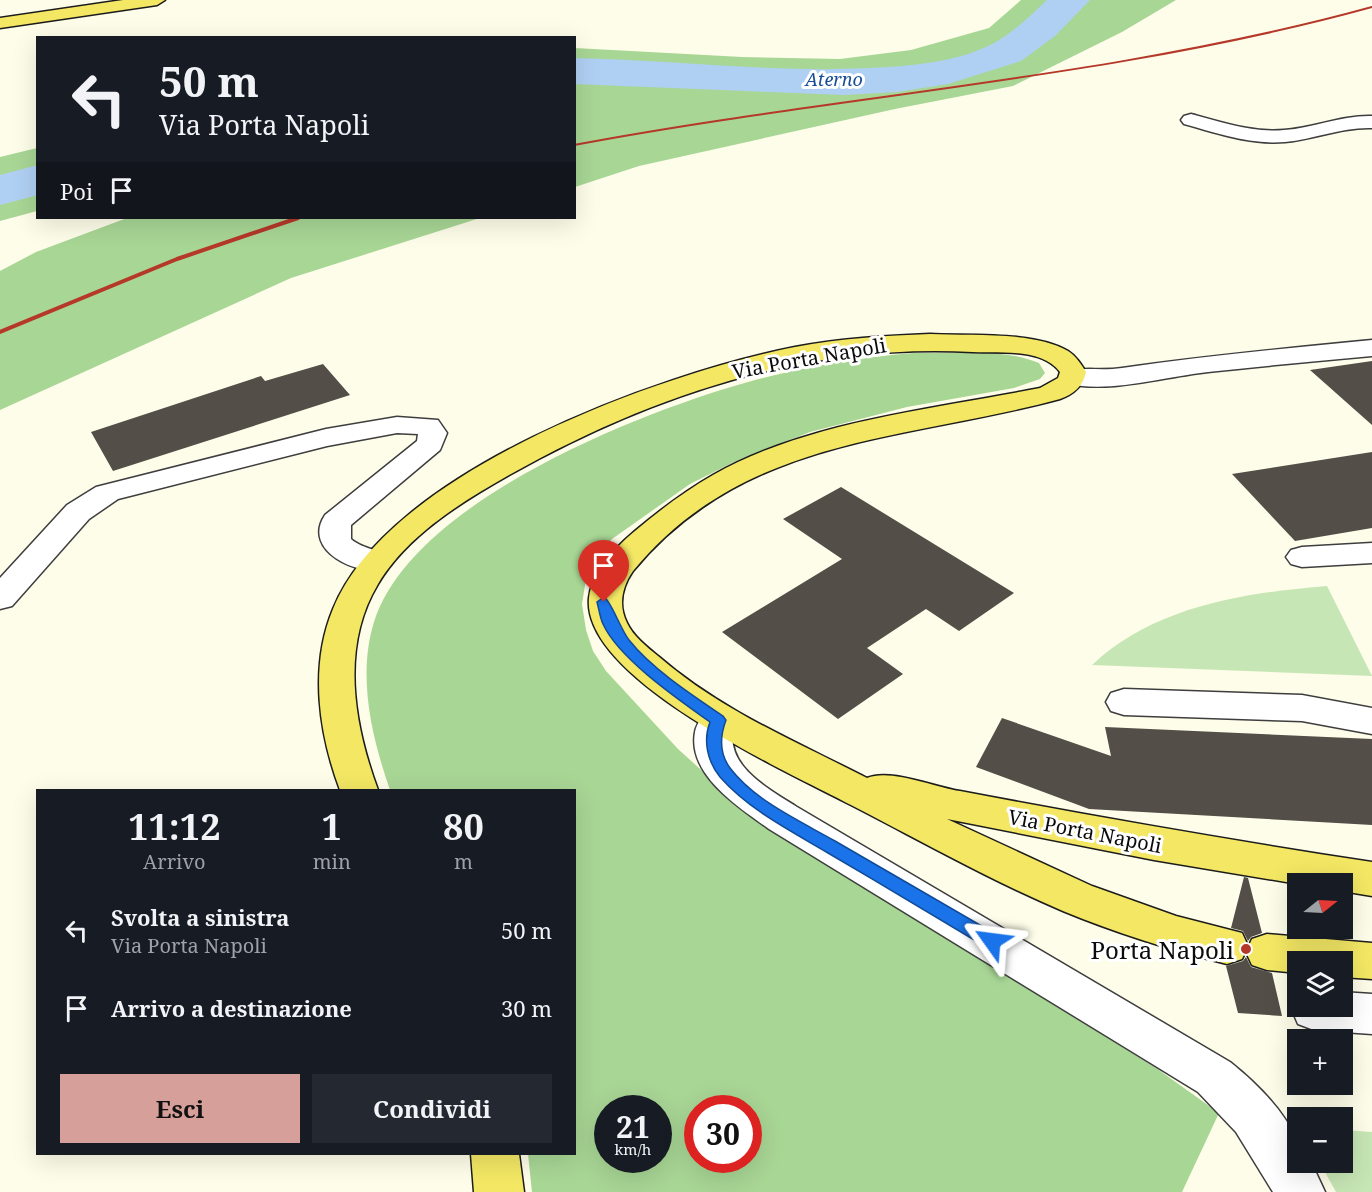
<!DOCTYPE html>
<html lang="it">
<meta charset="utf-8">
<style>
:root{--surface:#171b24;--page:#242831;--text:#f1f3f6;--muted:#9ea1a6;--accent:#d69f9a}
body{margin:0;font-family:"Noto Serif",serif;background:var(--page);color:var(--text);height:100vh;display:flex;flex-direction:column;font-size:22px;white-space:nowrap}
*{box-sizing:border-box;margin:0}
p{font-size:20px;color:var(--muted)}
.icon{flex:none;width:33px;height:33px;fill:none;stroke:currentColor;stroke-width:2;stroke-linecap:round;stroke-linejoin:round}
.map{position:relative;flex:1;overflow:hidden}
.side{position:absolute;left:36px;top:789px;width:540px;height:366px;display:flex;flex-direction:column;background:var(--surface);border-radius:0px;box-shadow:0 6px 24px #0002}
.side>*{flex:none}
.hud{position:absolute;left:36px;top:36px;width:540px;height:183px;border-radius:0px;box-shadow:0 6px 24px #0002;background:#171b24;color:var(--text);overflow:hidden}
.needle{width:39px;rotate:72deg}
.controls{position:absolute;left:1287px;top:873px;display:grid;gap:12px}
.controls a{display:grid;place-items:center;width:66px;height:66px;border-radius:0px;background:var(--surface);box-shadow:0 6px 24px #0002;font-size:30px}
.speed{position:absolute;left:594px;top:1095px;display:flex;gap:12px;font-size:30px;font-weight:700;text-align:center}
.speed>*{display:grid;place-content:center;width:78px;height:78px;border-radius:50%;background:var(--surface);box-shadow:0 6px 24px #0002;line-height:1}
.speed small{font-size:15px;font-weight:400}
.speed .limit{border:9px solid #d22;background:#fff;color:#111}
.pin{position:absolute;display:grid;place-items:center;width:51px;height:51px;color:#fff;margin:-62px -26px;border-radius:50% 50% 50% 0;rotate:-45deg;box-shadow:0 0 6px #0007}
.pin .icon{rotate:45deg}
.me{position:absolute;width:66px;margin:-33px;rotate:301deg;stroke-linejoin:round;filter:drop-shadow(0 0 4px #0008)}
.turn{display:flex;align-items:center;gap:21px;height:126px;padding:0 24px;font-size:27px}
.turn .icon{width:78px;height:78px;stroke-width:2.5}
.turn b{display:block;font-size:42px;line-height:51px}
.then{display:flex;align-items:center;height:57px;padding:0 24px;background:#0003;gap:12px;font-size:22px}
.eta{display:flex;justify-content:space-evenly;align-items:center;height:102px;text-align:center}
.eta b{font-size:36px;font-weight:700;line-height:42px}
.cta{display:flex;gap:12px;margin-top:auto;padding:12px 24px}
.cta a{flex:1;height:69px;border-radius:0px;background:var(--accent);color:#111;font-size:24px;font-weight:700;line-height:69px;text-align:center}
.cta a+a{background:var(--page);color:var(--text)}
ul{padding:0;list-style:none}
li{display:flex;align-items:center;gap:18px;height:78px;padding:0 24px}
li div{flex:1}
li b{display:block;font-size:22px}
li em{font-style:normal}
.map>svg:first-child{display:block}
.green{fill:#c7e6b5}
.forest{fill:#a8d695;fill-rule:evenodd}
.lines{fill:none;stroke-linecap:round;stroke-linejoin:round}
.river{fill:#b0d0f3;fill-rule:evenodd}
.building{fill:#534e48}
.minor-casing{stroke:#3e3e3e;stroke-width:3}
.major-casing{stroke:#1c1c1c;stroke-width:3}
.minor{fill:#fff;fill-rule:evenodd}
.major{fill:#f3e764;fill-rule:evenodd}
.rail-far1{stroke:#b53829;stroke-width:2}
.rail{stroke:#b53829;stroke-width:4}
.route{fill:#1a73e8;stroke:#114b97;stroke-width:1.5}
.poi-dot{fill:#b53829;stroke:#fff;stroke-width:2}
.labels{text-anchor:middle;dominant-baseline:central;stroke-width:6;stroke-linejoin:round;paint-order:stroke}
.far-water-label{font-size:18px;font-style:italic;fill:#1a4d97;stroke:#fff}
.street-label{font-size:20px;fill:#0b0b0b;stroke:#fff}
.near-poi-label{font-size:24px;fill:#0b0b0b;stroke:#fff;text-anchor:end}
</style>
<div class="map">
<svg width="1372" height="1192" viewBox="0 0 1372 1192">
<rect width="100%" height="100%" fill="#fefde9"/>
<g class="green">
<path d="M1327 586 1372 676 1092 665C1155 606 1244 593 1327 586Z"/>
<path d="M1343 1130 1372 1132V1192H1336L1320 1163 1342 1162Z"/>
</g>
<g class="forest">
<path d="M1021 0H1176L1122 32 1013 86 895 109 639 166 575 187V48L742 57 840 59 911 50 989 28Z"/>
<path d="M37 148V211L0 221V157Z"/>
<path d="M127 218H480L291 278 0 410V271L36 252Z"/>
<path d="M913 353C950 353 1004 348 1039 363L1045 373 1040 379 1014 388 907 407 810 432 732 463 690 484 612 539 597 558 586 579 582 604 586 630 593 651 606 671 678 749 762 825 1156 1068 1219 1113 1182 1192H532L528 1154H574V790H390C372 738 357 677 374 622 411 503 637 413 748 382 802 367 857 358 913 353ZM608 1108H658V1160H608ZM698 1108H748V1160H698Z"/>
</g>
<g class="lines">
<g class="river">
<path d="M1047 0H1090L1055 36 1021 61 948 84 897 92 844 95 574 84V58C673 60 772 73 870 68 908 66 951 63 986 47 1010 36 1028 18 1047 0Z"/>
<path d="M38 165V195L0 205V175Z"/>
</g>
</g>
<g class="building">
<path d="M1372 361V425L1310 370Z"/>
<path d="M323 364 350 395 113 471 91 432 261 376 265 381Z"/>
<path d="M1372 452V528L1295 541 1232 474Z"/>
<path d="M841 487 1014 593 959 631 926 609 867 648 903 674 838 719 722 632 842 559 783 519Z"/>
<path d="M1002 718 1111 756 1105 727 1372 739V825L1089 809 976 767Z"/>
<path d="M1244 877 1248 878 1262 933 1251 937 1248 941 1243 931 1231 928Z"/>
<path d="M1246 957 1251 967 1272 973 1282 1016 1238 1013 1226 966 1243 961Z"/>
</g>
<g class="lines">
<g class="minor-casing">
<g id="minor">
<path d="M1191 114C1222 122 1252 133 1284 130 1314 128 1341 115 1372 116V128C1342 127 1315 139 1285 142 1250 145 1217 133 1184 124L1181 120 1184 116Z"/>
<path d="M1372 340V356C1317 361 1263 366 1208 372 1162 377 1110 394 1063 383L1060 377 1063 371C1083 367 1103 371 1122 368 1205 356 1289 348 1372 340Z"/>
<path d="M397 417 438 420 447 433 440 450 351 525V539C363 550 384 549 392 562L387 569C359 577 301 551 325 515L417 441 418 434 397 433 327 446 118 499 89 519 12 606 0 609V578L67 505 96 487 326 429Z"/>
<path d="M1372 543V563L1302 567 1291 564 1286 557 1291 550 1302 547Z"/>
<path d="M1124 689 1302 695 1372 708V734L1302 721 1124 715 1111 711 1106 702 1111 693Z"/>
<path d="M718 707 731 711 736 720C719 763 766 787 797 807L1230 1062C1255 1082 1283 1109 1296 1139 1299 1145 1298 1155 1298 1162H1311L1325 1192H1273L1236 1132 1198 1092 769 829C740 808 687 775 695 732 696 725 702 717 705 711Z"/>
<path d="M1342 992 1372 994V1034L1314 1030 1298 1024 1292 1010 1298 998V1006H1342Z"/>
</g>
</g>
<g class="major-casing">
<g id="major">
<path d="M123 0H165L157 5 0 28V18Z"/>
<path d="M930 334C969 336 1035 331 1068 351 1076 356 1081 364 1086 372 1083 386 1074 394 1060 399 906 441 745 435 633 571 622 587 618 605 627 623 633 636 647 647 658 656 720 710 795 741 867 778 890 768 934 787 960 791 1097 817 1234 841 1372 862V896L1342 891V884H1298L1154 860 947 819 1092 886 1176 916 1242 933 1248 946 1242 959 1227 964C1171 950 1116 933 1063 911 990 880 921 841 851 805 790 773 581 679 589 598 592 571 616 547 635 531 660 510 685 491 713 475 808 421 934 409 1040 388L1058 378 1060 372C1042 348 1000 353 973 352 808 343 654 394 511 474 463 501 407 535 378 584 340 647 354 725 378 790H340C319 734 309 667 333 609 388 472 659 374 795 347 840 338 885 336 930 334Z"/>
<path d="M1267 934 1372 943V979L1342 977V962H1298V973L1267 970 1252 965 1246 952 1252 939Z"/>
<path d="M471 1154H519L524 1192H474Z"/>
</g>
</g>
<use href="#minor" class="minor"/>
<use href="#major" class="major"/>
<path class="rail-far1" d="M574 145C839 95 1111 79 1372 7"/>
<path class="rail" d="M0 332 177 259 298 218"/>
</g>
<path class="route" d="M604 597C610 599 621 630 629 640 652 669 692 695 723 716L726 720C720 736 719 753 730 768 755 801 800 821 835 841 890 873 944 904 999 936L1001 941 999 947 992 949 986 947C934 916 881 884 828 853 791 831 749 810 720 777 707 761 703 740 710 722 679 700 619 659 603 624 600 618 599 609 597 602Z"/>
<circle class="poi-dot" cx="1246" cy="949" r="6"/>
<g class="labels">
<g class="far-water-label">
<text x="834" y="79">Aterno</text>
</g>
<g class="street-label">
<text transform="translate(809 358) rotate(-10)">Via Porta Napoli</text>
<text transform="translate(1085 831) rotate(11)">Via Porta Napoli</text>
</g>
<g class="near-poi-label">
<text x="1234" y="949">Porta Napoli</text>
</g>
</g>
</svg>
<div class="controls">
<a><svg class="needle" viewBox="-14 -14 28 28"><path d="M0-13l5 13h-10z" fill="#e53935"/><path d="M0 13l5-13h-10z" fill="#9ea1a6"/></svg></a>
<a><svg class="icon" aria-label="layers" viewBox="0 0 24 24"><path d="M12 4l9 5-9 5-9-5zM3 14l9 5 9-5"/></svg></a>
<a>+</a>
<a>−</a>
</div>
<div class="speed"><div>21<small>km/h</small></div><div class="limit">30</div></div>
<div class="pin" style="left:604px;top:602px;background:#d93025"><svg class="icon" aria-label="arrive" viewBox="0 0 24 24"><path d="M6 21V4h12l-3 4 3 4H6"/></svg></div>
<svg class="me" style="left:992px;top:941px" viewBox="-20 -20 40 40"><path d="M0-17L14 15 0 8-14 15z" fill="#1a73e8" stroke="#fff" stroke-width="4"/></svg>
<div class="hud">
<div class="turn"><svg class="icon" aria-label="left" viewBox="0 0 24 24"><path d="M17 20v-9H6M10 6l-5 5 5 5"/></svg><div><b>50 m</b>Via Porta Napoli</div></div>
<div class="then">Poi<svg class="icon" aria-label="arrive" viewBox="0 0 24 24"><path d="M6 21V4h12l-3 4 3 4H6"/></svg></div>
</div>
<section class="side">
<div class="eta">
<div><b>11:12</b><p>Arrivo</p></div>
<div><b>1</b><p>min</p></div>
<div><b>80</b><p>m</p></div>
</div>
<ul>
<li><svg class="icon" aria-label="left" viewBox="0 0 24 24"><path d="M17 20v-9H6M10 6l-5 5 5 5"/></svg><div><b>Svolta a sinistra</b><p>Via Porta Napoli</p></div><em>50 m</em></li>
<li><svg class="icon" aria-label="arrive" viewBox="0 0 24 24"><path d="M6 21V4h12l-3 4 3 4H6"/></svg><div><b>Arrivo a destinazione</b></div><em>30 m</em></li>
</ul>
<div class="cta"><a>Esci</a><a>Condividi</a></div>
</section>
</div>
